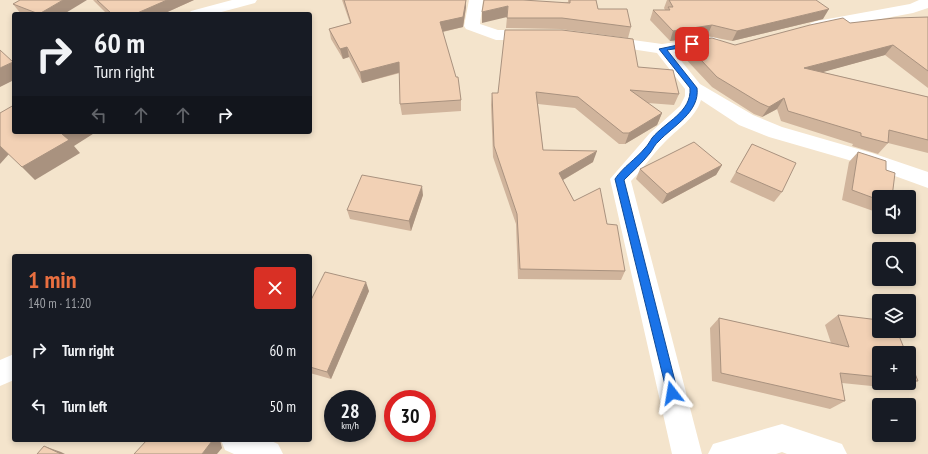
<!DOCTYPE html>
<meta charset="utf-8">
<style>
:root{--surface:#171b24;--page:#242831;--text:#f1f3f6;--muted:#9ea1a6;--accent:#e96f40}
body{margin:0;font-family:"PT Sans Narrow",sans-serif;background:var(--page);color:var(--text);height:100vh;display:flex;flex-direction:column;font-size:15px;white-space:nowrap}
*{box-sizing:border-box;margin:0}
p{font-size:13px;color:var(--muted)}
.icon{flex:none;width:22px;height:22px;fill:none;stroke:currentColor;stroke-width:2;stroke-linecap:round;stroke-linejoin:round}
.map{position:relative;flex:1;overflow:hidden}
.drawer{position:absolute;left:12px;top:254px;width:300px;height:188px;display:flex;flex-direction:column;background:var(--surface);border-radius:4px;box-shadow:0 2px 6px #0003}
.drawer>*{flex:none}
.banner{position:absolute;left:12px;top:12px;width:300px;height:122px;border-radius:4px;box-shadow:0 2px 6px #0003;background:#171b24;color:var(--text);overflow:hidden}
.controls{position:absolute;left:872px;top:190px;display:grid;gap:8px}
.controls a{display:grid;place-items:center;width:44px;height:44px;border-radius:4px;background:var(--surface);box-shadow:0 2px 6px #0003;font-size:20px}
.speed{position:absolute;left:324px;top:390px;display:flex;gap:8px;font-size:20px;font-weight:700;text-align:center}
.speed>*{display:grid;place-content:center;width:52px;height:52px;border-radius:50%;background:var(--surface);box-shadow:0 2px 6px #0003;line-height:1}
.speed small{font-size:10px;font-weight:400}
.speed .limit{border:6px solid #d22;background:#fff;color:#111}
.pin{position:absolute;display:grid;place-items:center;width:34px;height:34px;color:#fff;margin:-17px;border-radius:8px;box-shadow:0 2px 6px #0006}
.me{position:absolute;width:44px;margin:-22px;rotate:346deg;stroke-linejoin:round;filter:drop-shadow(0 0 3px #0008)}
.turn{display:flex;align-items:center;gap:14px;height:84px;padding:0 16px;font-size:18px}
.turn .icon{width:52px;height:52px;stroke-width:2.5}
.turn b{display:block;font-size:28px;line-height:34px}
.lanes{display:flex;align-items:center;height:38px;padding:0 16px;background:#0003;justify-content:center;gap:20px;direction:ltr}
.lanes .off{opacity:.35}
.round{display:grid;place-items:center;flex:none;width:42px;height:42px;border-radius:4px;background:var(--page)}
.summary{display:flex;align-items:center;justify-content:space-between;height:68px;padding:0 16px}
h1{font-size:24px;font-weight:600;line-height:30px;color:var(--accent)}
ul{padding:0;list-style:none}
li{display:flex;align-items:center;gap:12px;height:56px;padding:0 16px}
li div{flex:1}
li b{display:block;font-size:15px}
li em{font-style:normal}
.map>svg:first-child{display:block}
.residential{fill:#f4e4cc;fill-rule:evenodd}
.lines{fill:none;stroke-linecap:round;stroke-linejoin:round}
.street{fill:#fff;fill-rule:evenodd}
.wall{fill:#d0b49c}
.shaded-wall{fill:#a9927f}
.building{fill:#f2d1b5;stroke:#a9927f}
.route{fill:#1a73e8;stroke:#114b97}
</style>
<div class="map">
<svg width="928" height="454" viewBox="0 0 928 454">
<rect width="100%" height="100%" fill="#fcf2de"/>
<path class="residential" d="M0 0H928V454H0ZM14 14H310V132H14ZM879 197H909V227H879ZM879 249H909V279H879ZM14 256H310V440H14ZM879 301H909V331H879ZM879 353H909V383H879ZM333 399H367V433H333ZM393 399H427V433H393ZM879 405H909V435H879Z"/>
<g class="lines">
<g class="street">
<path d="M232 0H257L255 3 214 14H188L191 11Z"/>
<path d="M469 0H483L480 24 498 30H534L540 32 542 35 540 38 534 40H496L466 29 464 26Z"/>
<path d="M919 0H928V8L913 13 817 31 811 29 809 26 811 23 817 21 910 4Z"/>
<path d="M604 36 662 44 713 37 719 39 721 42 719 45 674 52 700 84 753 115 782 127 872 153 928 172V188L859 163 769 137 739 125 701 100C695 119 677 129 664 143 652 155 643 169 631 181L702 454H672L610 179 650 133 680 106 685 96V89L657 53 598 44 596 41 598 38Z"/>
<path d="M14 354V380L0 386V360Z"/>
<path d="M782 424 842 444 847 454H787L782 452 776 454H708L713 444Z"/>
<path d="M221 440H269L278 444 283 454H234L225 450Z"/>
</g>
</g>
<g class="wall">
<path d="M93 0H194L163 14H107Z"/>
<path d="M342 0H466V7L463 27 443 32 461 100V111L402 115 400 104V73L362 83 349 57 343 59 331 39 329 29 350 23Z"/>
<path d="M568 0H596L598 9 631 27 628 38 560 29 506 28 507 17 482 23 568 2Z"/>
<path d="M667 0H697L823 19 732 41 707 36 670 41 650 20 653 10H665L664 8Z"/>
<path d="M13 4 64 14H21Z"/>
<path d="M928 17V88L885 55 822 72 928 97V153L888 143 878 154 852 146 853 144 781 121 777 109 762 117 754 114 712 87 680 53 684 42 735 45 850 23Z"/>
<path d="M638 67 679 94 674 105 648 103 662 113 657 125 625 144H619L575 108 538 104 543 150 593 162 563 180 574 201 607 224 625 271 621 280 518 279 516 224 493 157 491 105 492 93H498Z"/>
<path d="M752 144 782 192 774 202 730 182Z"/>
<path d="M858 152 886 170 879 197V213L842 200 849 162Z"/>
<path d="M722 165 716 175 662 204 636 179 640 169Z"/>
<path d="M423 195 411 231 350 219 347 210Z"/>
<path d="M369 291 331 379 310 373V302Z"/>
<path d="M838 315 879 353V383H909V359L918 381 901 389 842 383 845 401 830 409 712 381 710 328 719 318 831 343 825 325Z"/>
</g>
<g class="shaded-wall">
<path d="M63 0H87L64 14H39Z"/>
<path d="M167 0H194L163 14H135Z"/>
<path d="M466 0V7L463 27 441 32 440 22Z"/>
<path d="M508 6 507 17 482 23V12Z"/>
<path d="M829 9 823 19 732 41 737 31Z"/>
<path d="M712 25 707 36 670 41 673 31Z"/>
<path d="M893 45 885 55 798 79 804 68Z"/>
<path d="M347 47 349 57 343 59 340 49Z"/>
<path d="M13 62 14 63V80L0 87V68Z"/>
<path d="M399 62 401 72 362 83 360 72Z"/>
<path d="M784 98 777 109 762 117 769 107Z"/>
<path d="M662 113 657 125 625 144 629 133Z"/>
<path d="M65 132H96L74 146 80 153 35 180 22 167Z"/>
<path d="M0 146 9 154 0 164Z"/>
<path d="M597 151 593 162 556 184 559 173Z"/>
<path d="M722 165 716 175 662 204 667 194Z"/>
<path d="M422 186 423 195 411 231 409 221Z"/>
<path d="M366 282 369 291 331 379 327 372Z"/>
<path d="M212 440H220L222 448 217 454H202Z"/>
<path d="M44 446 61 452 65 454H61Z"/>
</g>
<g class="building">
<path d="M20 0H63L39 14 13 4Z"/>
<path d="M97 0H167L135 14H128V13L126 14H112Z"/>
<path d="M344 0H466L463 17 440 22 456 77H458L461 100 400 104 399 62 360 72 347 47 340 49 329 29 351 23Z"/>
<path d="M484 0H523L570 3V0H596L598 9H627L631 27 562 18H507L508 6 482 12Z"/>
<path d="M669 0H816L829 9 737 31 712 25 673 31 653 10H670L668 7H673Z"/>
<path d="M928 17V71L893 45 804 68 928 97V140L889 130 888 143 861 136V133L788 111 784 98 769 107 760 103 717 77 684 42 712 38 735 45 810 25 843 18 850 23 894 18Z"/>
<path d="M505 30H562L633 39 638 67 673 70 679 94 630 90 662 113 629 133H623L578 97 536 92 543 150 597 151 559 173 574 201 600 188 607 224 617 225 625 271 520 269 517 214 494 146 492 93H498Z"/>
<path d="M0 50 13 62 0 68Z"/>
<path d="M14 105V132H65L62 134 69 140 22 167 0 146V113Z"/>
<path d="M694 142 722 165 667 194 640 169Z"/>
<path d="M752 144 796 163 782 192 736 172Z"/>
<path d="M858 152 886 161V170L895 173 892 197H879V200L852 190Z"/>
<path d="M362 175 422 186 409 221 347 210Z"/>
<path d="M325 272 366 282 327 372 310 367V302Z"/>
<path d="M838 315 879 320V331H897L906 353H879V377L840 373 845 401 721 373 719 318 849 347Z"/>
<path d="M909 359 918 381 909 380Z"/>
<path d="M147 440H212V441L202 454H134Z"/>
<path d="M44 446 61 454H37Z"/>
</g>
<path class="route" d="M692 42 694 43V46L667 50 697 88C700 112 673 126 659 141 655 144 653 149 650 153 642 163 633 171 624 180L678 393 676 397 672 399 668 397 667 393 615 179C623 167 636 159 645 148 648 145 650 141 652 138 665 122 692 112 690 88L659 49Z"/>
</svg>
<div class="controls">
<a><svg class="icon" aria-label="sound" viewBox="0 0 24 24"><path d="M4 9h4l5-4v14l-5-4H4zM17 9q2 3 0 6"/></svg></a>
<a><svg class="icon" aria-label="search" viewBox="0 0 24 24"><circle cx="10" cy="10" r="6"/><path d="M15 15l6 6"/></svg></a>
<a><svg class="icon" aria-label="layers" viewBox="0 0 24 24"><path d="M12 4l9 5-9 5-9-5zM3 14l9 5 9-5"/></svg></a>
<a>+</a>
<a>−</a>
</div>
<div class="speed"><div>28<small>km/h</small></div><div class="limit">30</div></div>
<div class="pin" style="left:692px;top:44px;background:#d93025"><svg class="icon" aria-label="arrive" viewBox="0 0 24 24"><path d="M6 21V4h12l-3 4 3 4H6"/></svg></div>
<svg class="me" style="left:672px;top:393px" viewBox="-20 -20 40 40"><path d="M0-17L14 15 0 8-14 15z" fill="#1a73e8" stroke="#fff" stroke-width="4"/></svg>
<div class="banner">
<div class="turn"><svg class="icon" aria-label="right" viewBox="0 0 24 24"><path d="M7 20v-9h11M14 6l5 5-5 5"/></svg><div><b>60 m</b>Turn right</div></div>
<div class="lanes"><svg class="icon off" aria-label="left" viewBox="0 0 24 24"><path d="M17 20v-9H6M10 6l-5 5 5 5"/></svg><svg class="icon off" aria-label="ahead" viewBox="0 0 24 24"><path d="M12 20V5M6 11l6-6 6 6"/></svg><svg class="icon off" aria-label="ahead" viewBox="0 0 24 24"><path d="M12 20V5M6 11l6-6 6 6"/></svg><svg class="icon" aria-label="right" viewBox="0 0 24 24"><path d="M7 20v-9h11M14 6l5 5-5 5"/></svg></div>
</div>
<section class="drawer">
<div class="summary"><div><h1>1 min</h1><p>140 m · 11:20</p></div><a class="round" style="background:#d93025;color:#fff"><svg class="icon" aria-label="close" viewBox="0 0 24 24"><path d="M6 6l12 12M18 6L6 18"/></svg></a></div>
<ul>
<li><svg class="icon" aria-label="right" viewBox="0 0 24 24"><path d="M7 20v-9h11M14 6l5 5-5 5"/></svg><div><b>Turn right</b></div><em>60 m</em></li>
<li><svg class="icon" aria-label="left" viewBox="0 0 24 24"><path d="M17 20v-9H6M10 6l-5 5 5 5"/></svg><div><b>Turn left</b></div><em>50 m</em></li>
</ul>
</section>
</div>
